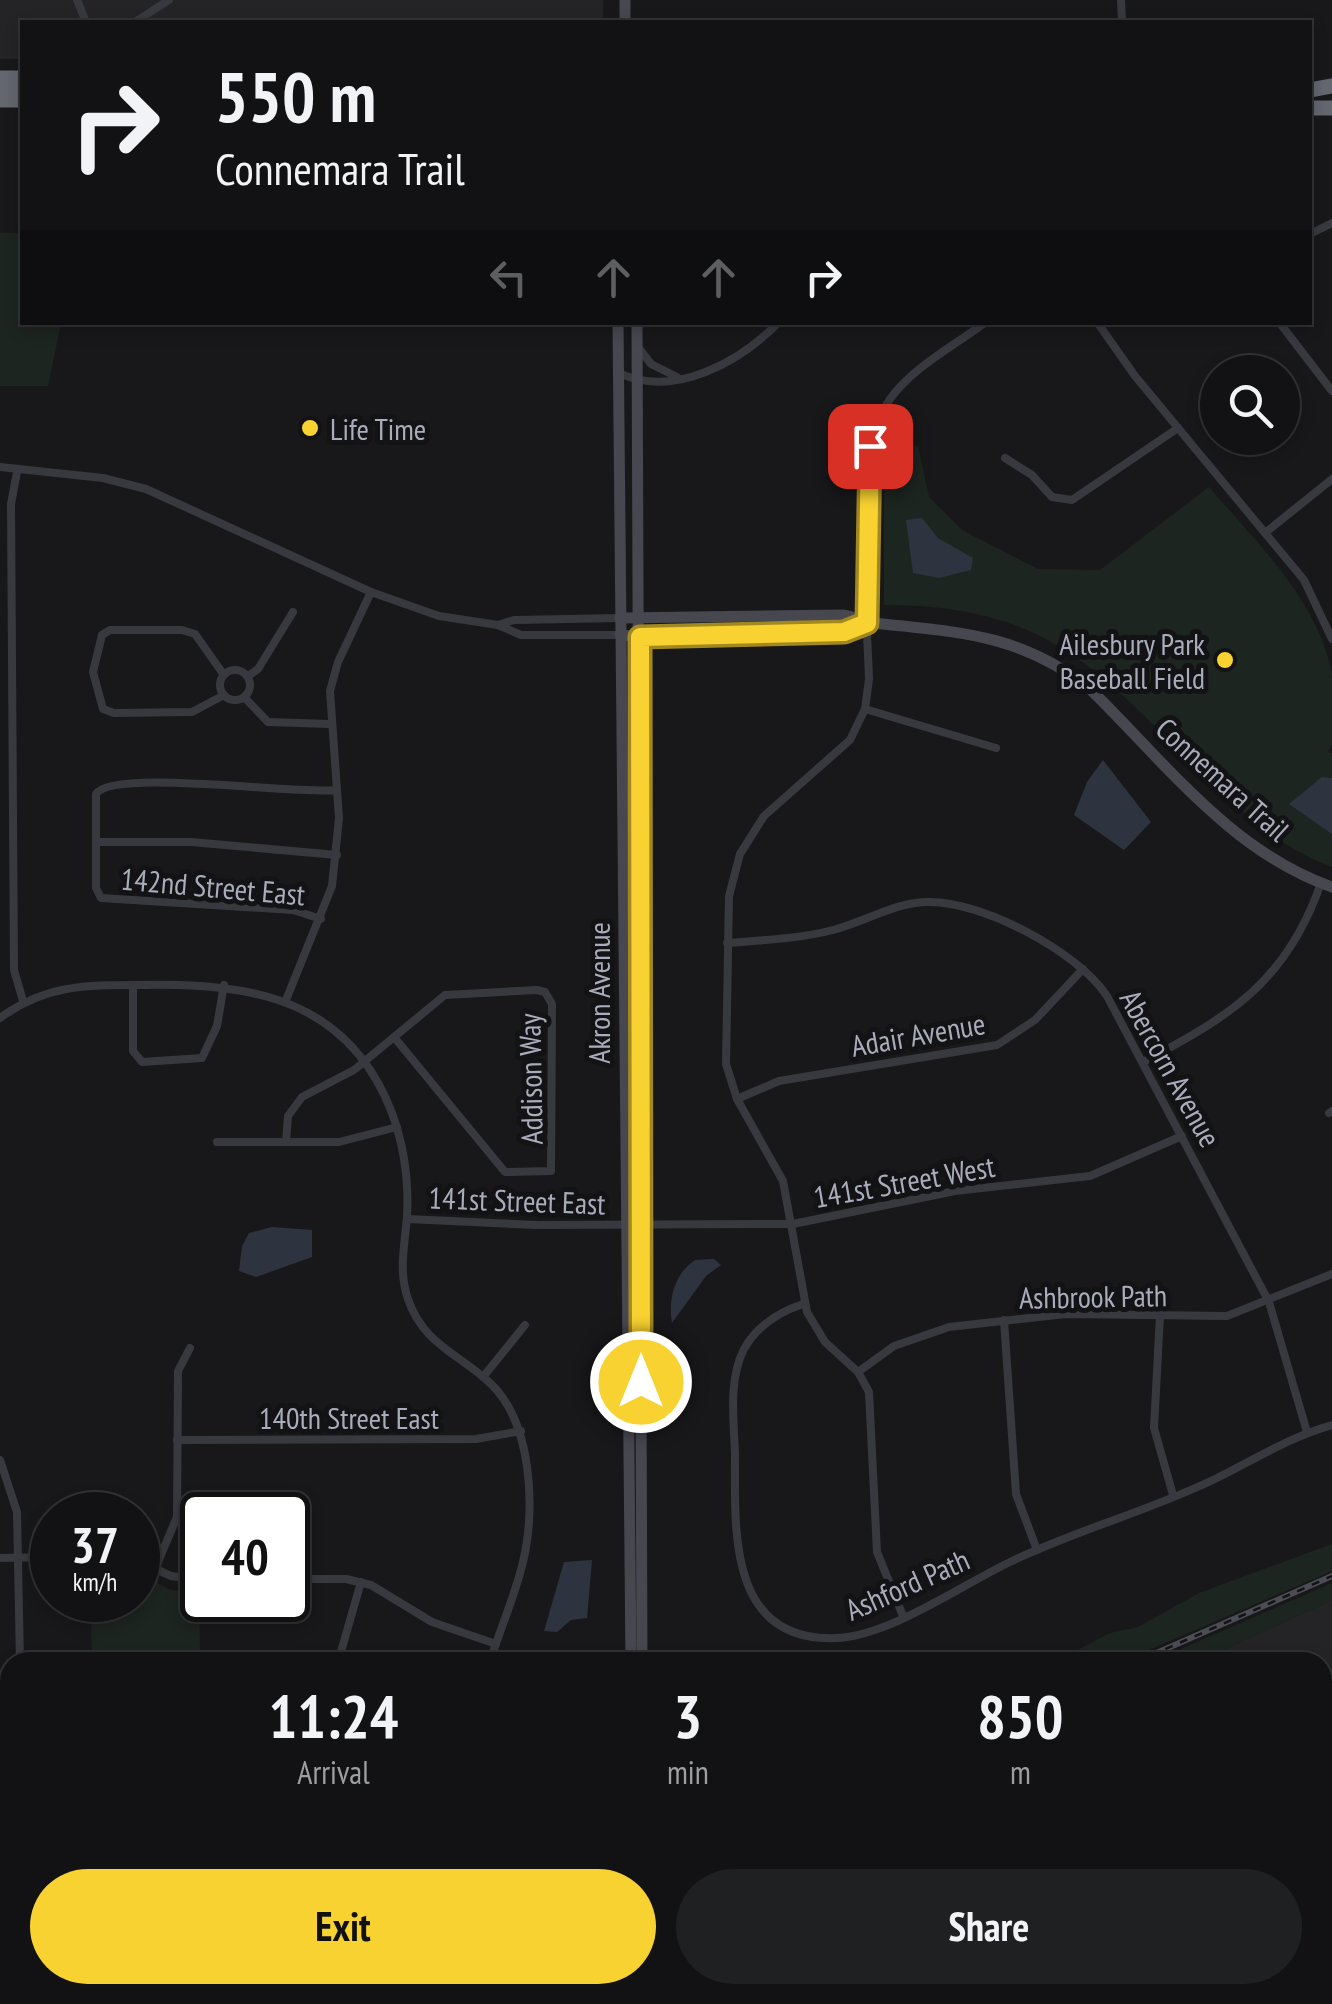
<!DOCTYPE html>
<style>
:root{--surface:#121214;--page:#1f2022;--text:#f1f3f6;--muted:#9c9ea0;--line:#313234;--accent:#f8d231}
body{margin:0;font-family:"PT Sans Narrow",sans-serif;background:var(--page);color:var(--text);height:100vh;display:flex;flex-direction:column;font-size:38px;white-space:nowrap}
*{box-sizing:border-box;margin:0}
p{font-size:32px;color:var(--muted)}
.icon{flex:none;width:55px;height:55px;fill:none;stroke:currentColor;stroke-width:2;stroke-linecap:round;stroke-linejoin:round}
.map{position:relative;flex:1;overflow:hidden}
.panel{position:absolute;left:0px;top:1652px;width:1332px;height:352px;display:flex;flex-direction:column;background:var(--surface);border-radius:30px 30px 0 0;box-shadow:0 5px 15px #0003,0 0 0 2px var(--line)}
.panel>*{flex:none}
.top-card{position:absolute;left:20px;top:20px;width:1292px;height:305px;border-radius:0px;box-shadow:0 5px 15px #0003,0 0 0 2px var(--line);background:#121214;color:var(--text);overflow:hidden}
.controls{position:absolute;left:1200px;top:355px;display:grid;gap:20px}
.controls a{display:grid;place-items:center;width:100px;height:100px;border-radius:50%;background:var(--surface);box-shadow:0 5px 15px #0003,0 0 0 2px var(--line);font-size:50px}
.speed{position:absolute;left:30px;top:1492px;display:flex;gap:20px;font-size:50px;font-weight:700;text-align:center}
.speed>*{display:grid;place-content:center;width:130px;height:130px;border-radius:50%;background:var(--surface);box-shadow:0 5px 15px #0003,0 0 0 2px var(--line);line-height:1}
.speed small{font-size:25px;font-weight:400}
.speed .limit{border:5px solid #111;border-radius:15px;background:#fff;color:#111}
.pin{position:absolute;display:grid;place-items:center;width:85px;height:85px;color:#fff;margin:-42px;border-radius:20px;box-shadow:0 5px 15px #0006}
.me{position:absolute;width:110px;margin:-55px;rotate:0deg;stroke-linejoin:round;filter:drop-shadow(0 0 8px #0008)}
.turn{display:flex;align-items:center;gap:35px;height:210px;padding:0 30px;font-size:45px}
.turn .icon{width:130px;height:130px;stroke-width:2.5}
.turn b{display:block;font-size:70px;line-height:85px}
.lanes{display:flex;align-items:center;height:95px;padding:0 30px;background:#0003;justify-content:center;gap:50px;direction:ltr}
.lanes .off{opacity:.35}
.eta{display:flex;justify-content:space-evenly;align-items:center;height:170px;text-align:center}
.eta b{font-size:60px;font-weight:700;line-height:70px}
.cta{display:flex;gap:20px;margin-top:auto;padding:20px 30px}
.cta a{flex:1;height:115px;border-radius:60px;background:var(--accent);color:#111;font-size:40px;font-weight:700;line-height:115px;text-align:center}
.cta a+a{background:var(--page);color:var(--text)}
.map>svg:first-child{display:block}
.built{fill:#242427}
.green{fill:#1d2520}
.water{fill:#2d343f}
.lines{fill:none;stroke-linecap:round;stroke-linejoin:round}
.street{stroke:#38393f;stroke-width:8}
.secondary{stroke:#46474f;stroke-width:11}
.highway{stroke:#646670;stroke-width:15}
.rail-casing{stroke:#4b4c54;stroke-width:6}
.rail{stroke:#131315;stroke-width:2.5;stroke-dasharray:8;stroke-linecap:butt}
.route-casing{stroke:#a18820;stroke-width:25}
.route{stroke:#f8d231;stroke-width:18}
.poi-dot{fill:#f8d231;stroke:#131315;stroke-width:4}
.labels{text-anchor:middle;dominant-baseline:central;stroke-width:10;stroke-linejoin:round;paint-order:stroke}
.poi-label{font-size:30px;fill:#a9acba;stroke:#131315;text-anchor:start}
.street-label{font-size:30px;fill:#a9acba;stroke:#131315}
</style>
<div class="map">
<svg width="1332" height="2004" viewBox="0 0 1332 2004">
<rect width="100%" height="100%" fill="#18181a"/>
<g class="built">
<path d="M0 0H603V22H22V59H0Z"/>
<path d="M1332 1600V2004H1201L1205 1995H1322V1662H1197Z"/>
<path d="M765 1995H1034L1163 1998V2004H757Z"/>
</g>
<g class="green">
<path d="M0 233H22V322L61 323 48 386H0Z"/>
<path d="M884 442 918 446 929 497 962 530 1038 569 1100 570 1209 487C1256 542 1318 600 1332 674 1332 696 1332 722 1332 745L1328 751 1332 753V867C1279 847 1242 813 1202 774 1096 667 1045 605 884 605Z"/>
<path d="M1332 1544V1571L1121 1662H1055L1110 1633 1138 1627 1199 1593Z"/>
<path d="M138 1574 171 1590 199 1593 200 1650 270 1651 267 1662H92L91 1600H138Z"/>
<path d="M1332 1583V1600L1197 1662H1151Z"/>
</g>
<g class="water">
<path d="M922 518 938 538 973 558 971 570 939 578 913 573 906 520Z"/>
<path d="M1103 760 1151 822 1124 850 1074 815 1087 782Z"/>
<path d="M1322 777 1332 778V834L1289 804Z"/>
<path d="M272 1227 312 1230V1257L256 1277 239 1271 242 1246 249 1233Z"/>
<path d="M695 1260 714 1259 721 1265 706 1276 672 1323C668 1300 674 1274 695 1260Z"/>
<path d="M592 1560 587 1618 571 1620 557 1632 544 1631 564 1562Z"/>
</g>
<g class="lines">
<g class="street">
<path d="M77 0 86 22"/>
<path d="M1121 0 1122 22"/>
<path d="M135 22 169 0"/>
<path d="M1310 234 1332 223"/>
<path d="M1097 322 1135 376 1304 580 1332 639"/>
<path d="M1279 322 1332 391"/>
<path d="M638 347 651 364 677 377"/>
<path d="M619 373C674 399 740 362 779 322"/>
<path d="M1005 458 1032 475 1052 497 1072 500 1178 428"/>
<path d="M0 467 103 478 146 489 371 592 439 616 498 625 521 635H620"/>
<path d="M17 472 11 504 14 970 23 1001"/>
<path d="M1265 533 1332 479"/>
<path d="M498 625 514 620 620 618"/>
<circle cx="235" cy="685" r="15"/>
<path d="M224 675 195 634 182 630H110L102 635 93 672 103 709 114 713 192 712 224 695"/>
<path d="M248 676 258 669 293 612"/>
<path d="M244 697 268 722 329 724"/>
<path d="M865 709 996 748"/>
<path d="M96 842H191L337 855"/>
<path d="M321 919 293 910 101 898 96 888V794C112 768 298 795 337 790"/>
<path d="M727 943C763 940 798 939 833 930 865 922 895 902 928 902 982 901 1077 951 1107 996L1269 1302 1307 1432"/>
<path d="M133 985V1051L142 1062 202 1058 217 1026 224 985"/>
<path d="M286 1000 332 886 339 818 330 691 338 662 371 592"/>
<path d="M0 1018C46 984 88 985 143 985 251 983 348 998 392 1113 404 1146 409 1180 407 1216 405 1245 398 1270 408 1299 423 1344 459 1354 490 1383 532 1422 536 1509 523 1562 515 1596 500 1629 490 1662"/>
<path d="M1143 1062C1231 1016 1287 981 1321 883"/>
<path d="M737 1099 779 1081 997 1045 1035 1020 1083 969"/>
<path d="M1329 1113 1332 1111"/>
<path d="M217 1142H339L397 1127"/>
<path d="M286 1142 288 1116 302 1097 354 1070 445 995 537 990 545 992 552 1004 551 1171 505 1172 394 1037"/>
<path d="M407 1219 536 1225 793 1224 955 1191 1090 1176 1182 1136"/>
<path d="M803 1304C779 1312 757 1326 744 1349 728 1380 734 1421 735 1454 735 1529 727 1643 837 1638 889 1636 962 1585 1010 1562 1076 1530 1149 1511 1215 1479 1254 1460 1289 1437 1332 1425"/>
<path d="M1160 1315 1154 1428 1173 1495"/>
<path d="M1004 1320 1016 1494 1037 1550"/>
<path d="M858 1372 894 1346 949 1327 1066 1314 1227 1316 1332 1274"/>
<path d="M483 1377 525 1325"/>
<path d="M177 1440 476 1439 521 1431"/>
<path d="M0 1460 17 1512 20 1662"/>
<path d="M0 1558 52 1557"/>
<path d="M138 1561 171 1576 202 1580"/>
<path d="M155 1569 177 1517 178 1371 190 1348"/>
<path d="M288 1579H346L371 1585 432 1622 496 1644"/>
<path d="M903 1616 877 1552 869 1392 858 1372 825 1342 807 1312 783 1181 737 1099 726 1064 729 896 740 854 764 816 850 740 865 709 869 679C867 610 851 454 890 399 913 367 955 345 986 322"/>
<path d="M338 1662 361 1582"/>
<path d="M1322 1763 1332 1757"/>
<path d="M0 1904H10"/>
<path d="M0 1992 10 1981"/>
<path d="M519 1995 530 2004"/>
<path d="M479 2004 495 1995"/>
<path d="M1201 2004 1205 1995"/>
</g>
<g class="secondary">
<path d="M625 0V22"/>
<path d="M618 322 631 1662"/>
<path d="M637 322 642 1662"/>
<path d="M620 618 843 615C854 616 863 622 873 623 957 632 1019 633 1089 688 1163 760 1231 852 1332 887"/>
<path d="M620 635 656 638 844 632 867 623"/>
<path d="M635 1995V2004"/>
<path d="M648 1995V2004"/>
</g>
<g class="highway">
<path d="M0 78H22"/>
<path d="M0 89H22"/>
<path d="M1310 90 1332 86"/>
<path d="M0 100H22"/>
<path d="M1310 108H1332"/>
</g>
<g class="rail-casing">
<g id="rail">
<path d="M1136 1662 1332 1576"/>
<path d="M358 2004 379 1995"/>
</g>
</g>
<use href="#rail" class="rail"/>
</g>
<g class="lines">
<g class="route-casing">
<path id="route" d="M641 1382 640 637 844 632 867 623 870 446"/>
</g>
<use href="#route" class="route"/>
</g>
<g class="poi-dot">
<circle cx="310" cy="428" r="10"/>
<circle cx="1225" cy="660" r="10"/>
</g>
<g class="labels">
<g class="poi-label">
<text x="330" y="428">Life Time</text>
<text x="1205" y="643" text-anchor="end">Ailesbury Park<tspan x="1205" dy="34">Baseball Field</tspan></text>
</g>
<g class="street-label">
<text transform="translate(1223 779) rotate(42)">Connemara Trail</text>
<text transform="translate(213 886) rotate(5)">142nd Street East</text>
<text transform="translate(598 993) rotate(-90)">Akron Avenue</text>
<text transform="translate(918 1034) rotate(-10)">Adair Avenue</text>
<text transform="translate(1171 1068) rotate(61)">Abercorn Avenue</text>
<text transform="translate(530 1079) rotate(-91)">Addison Way</text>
<text transform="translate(904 1181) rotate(-10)">141st Street West</text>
<text transform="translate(517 1200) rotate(2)">141st Street East</text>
<text transform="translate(1093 1296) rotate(-1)">Ashbrook Path</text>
<text x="349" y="1417">140th Street East</text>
<text transform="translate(907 1584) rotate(-24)">Ashford Path</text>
</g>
</g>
</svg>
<div class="controls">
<a><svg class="icon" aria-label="search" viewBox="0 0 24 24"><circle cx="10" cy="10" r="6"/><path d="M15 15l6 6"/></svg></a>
</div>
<div class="speed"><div>37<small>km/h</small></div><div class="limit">40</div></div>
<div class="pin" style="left:870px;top:446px;background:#d93025"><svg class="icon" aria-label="arrive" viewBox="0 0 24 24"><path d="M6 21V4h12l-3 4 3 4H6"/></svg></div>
<svg class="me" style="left:641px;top:1382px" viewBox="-20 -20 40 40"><circle r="17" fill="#f8d231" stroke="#fff" stroke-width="3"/><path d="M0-11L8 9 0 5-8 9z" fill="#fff"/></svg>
<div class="top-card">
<div class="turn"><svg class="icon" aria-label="right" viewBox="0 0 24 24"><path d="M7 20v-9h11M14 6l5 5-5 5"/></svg><div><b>550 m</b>Connemara Trail</div></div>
<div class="lanes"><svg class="icon off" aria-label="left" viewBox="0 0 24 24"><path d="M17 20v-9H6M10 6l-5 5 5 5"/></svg><svg class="icon off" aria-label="ahead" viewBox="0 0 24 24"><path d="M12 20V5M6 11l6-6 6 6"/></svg><svg class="icon off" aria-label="ahead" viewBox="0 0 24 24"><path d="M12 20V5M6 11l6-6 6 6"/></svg><svg class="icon" aria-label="right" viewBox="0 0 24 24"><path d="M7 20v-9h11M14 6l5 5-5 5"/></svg></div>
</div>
<section class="panel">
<div class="eta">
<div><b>11:24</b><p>Arrival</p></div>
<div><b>3</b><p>min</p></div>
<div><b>850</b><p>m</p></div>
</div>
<div class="cta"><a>Exit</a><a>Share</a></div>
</section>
</div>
